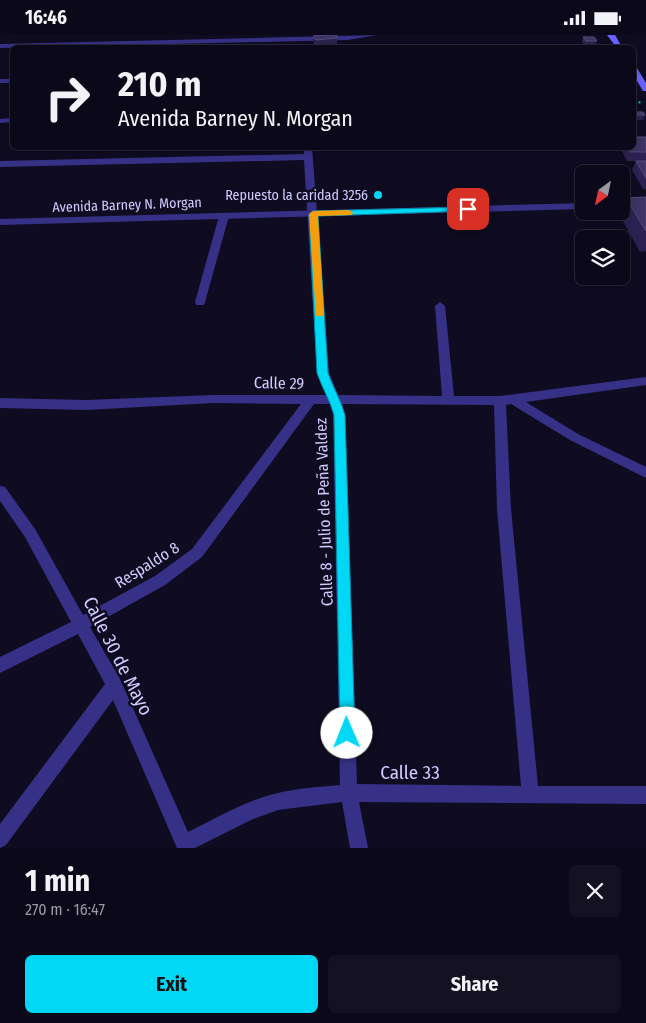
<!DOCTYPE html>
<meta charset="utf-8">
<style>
:root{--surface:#0b0819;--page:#141122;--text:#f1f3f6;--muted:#9a9aa2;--line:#2b2938;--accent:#00d8f6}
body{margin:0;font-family:"Fira Sans Condensed",sans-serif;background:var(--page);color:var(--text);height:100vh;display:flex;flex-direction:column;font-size:19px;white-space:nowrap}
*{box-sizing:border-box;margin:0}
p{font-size:16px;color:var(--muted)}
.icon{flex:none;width:28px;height:28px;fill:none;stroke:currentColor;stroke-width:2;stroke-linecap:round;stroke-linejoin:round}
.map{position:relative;height:813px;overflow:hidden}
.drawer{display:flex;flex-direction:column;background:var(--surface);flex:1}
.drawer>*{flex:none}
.top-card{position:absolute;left:10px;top:10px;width:626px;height:105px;border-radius:8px;box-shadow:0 2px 8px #0003,0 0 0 1px var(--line);background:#0b0819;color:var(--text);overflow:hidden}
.needle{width:32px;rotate:213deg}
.buttons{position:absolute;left:575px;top:130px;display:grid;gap:10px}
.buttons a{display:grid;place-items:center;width:55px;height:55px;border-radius:8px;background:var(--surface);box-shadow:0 2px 8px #0003,0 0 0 1px var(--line);font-size:25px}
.pin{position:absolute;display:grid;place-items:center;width:42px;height:42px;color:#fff;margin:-21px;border-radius:10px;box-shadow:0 2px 8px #0006}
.me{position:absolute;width:55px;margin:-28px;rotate:359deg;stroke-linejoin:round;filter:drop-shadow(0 0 4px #0008)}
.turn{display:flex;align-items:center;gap:18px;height:105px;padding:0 25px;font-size:22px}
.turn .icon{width:65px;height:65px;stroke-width:2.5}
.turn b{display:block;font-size:35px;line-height:42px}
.round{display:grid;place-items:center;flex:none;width:52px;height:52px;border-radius:8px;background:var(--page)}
.summary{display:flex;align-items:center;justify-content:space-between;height:85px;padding:0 25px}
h1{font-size:30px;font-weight:700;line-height:38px}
.cta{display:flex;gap:10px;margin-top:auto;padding:10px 25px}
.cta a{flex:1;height:58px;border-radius:8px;background:var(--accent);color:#111;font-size:20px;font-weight:700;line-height:58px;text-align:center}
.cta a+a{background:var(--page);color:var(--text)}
.status{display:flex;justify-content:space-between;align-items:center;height:35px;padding:0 25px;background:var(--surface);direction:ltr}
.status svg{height:14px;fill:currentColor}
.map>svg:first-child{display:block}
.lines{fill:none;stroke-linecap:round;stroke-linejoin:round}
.path{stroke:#21bdb8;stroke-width:2;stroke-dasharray:2 2.5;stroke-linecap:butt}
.minor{fill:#363186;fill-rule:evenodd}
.tertiary{fill:#363186;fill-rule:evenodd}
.secondary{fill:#6a62ff;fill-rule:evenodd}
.wall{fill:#2c2251}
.building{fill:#3e3464;stroke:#554c7c}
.route{fill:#00d8f6;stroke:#008ca0}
.slow{fill:#f59e0b}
.poi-dot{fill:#00d8f6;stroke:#0f0b21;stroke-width:2}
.labels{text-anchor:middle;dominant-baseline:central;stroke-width:5;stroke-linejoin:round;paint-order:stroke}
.far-poi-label{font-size:14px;fill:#d2cbff;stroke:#0f0b21;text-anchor:end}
.far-street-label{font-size:14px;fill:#d2cbff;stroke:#0f0b21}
.street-label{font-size:16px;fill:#d2cbff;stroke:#0f0b21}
.near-street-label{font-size:19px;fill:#d2cbff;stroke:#0f0b21}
</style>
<div class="status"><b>16:46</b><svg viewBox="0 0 49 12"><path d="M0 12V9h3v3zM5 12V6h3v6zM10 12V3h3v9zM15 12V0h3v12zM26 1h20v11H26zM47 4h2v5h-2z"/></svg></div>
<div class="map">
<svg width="646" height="813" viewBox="0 0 646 813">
<rect width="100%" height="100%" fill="#0f0b21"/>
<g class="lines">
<path class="path" d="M634 68 643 67"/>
<g class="minor">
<path d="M377 0 348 5 0 13V9Z"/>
<rect x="0" y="44" width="12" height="4"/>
<path d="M12 83V87L0 88V84Z"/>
<path d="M304 112H312L329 337 338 360 442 361 435 271 440 267 445 271 454 361H500L646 342V350L526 367 578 399 646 432V443L570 405 511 369 506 370 511 474 538 751H646V769L359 767 368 813H350L342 767 278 775 253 784 195 813H177L113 665 6 810 0 813V789L105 649 78 599 0 638V622L71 587 25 502 0 466V451L5 452 35 494 83 580 155 541 192 514 301 369 213 368 86 375 0 373V363L86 365 213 360H326L317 337 304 125 0 132V126L304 119ZM314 369H330L333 380 340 750C319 752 298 753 278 758 246 765 217 783 188 797L120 644 90 592 165 550 202 522ZM342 369 494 370 497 474 521 751 357 749 345 380Z"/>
<path d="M224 178 229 181 205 267 204 270H196L195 267 219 181Z"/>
</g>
<g class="tertiary">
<rect x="621" y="167" width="25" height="6"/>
<path d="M584 168V174L0 190V184Z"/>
</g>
<g class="secondary">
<path d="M607 0H615L622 12H616Z"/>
<path d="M634 33H637L646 48V56H643L634 41Z"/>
</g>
</g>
<g class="wall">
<path d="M337 0V12H315L314 11 313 2Z"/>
<path d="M583 2 597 6 595 11H584L582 6Z"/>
<path d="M636 77 645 80 643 85H637L635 81Z"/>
<path d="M646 102V154H643L632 135 636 126H627L620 112H634Z"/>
<path d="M646 162V216L640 217 620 181 626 163Z"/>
</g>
<g class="building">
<path d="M315 0H337V3L316 5 313 2Z"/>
<path d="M583 2H594L597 6H586Z"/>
<path d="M636 77H643L645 80H638Z"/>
<path d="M634 102H646V117H630L628 112H634Z"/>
<path d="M636 126H646V143Z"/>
<path d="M646 162V196L626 163Z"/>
</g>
<path class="route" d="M468 172 472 174 471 176 318 181 328 338C333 353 341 365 345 380L355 698 352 704 347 706 342 704 340 698 334 380C330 365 322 353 317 338L309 179 313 176Z"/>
<path class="slow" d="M349 175 353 178 352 180 318 181 324 279 323 281H316L309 179 313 176Z"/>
<circle class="poi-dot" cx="378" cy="160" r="5"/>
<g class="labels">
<g class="far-poi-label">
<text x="368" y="160">Repuesto la caridad 3256</text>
</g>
<g class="far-street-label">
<text transform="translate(127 170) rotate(-2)">Avenida Barney N. Morgan</text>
</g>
<g class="street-label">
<text transform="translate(279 348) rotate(1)">Calle 29</text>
<text transform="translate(324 477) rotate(-92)">Calle 8 - Julio de Peña Valdez</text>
<text transform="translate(147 530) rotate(-32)">Respaldo 8</text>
</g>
<g class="near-street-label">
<text transform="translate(118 621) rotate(63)">Calle 30 de Mayo</text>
<text x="410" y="737">Calle 33</text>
</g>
</g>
</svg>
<div class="buttons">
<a><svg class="needle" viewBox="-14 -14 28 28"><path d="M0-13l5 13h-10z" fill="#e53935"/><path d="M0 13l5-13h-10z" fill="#9a9aa2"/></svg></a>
<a><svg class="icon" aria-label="layers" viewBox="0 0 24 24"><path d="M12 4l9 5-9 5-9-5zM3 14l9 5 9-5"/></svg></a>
</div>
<div class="pin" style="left:468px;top:174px;background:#d93025"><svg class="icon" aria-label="arrive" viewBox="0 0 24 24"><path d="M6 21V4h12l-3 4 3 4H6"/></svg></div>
<svg class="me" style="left:347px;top:698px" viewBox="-20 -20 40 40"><circle r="19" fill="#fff"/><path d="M0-13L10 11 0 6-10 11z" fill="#00d8f6"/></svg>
<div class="top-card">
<div class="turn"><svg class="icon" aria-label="right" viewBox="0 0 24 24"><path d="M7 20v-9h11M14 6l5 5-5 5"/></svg><div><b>210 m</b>Avenida Barney N. Morgan</div></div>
</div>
</div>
<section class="drawer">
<div class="summary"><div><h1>1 min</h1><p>270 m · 16:47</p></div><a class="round"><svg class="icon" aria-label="close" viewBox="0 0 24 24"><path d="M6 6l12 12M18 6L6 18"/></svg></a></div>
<div class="cta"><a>Exit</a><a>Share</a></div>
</section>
